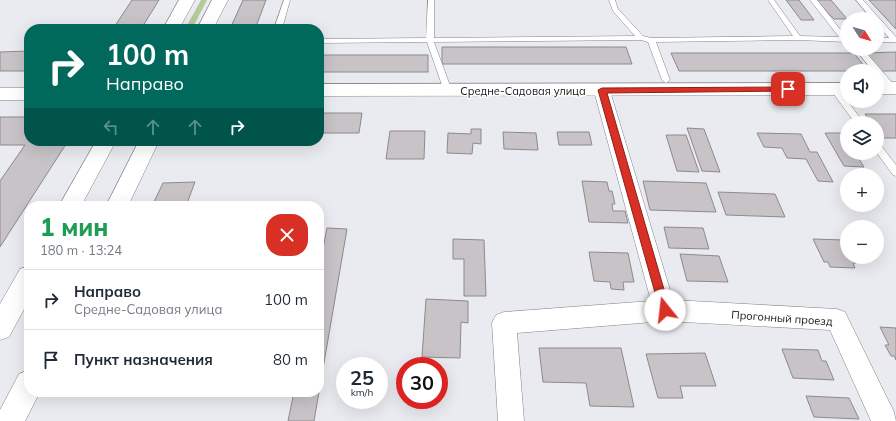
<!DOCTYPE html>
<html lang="ru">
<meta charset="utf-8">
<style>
:root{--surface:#fff;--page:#f2f2f3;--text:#1f2937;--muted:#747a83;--line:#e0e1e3}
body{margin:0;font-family:Mulish,sans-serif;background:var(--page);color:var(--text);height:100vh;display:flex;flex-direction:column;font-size:15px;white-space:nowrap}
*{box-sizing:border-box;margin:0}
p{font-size:13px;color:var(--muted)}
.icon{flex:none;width:22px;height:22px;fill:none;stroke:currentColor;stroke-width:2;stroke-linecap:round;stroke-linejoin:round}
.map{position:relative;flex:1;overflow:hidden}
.sheet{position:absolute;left:24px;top:201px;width:300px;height:196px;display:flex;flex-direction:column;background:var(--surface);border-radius:16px;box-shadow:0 4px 16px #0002}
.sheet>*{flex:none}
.banner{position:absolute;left:24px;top:24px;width:300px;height:122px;border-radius:16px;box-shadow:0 4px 16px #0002;background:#00695c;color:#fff;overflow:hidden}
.needle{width:26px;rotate:127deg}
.tools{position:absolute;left:840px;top:12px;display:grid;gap:8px}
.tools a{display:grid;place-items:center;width:44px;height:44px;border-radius:50%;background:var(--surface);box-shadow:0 4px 16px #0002;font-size:20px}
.speed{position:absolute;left:336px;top:357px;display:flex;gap:8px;font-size:20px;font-weight:700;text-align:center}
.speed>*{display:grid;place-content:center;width:52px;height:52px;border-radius:50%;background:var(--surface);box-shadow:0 4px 16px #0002;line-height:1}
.speed small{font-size:10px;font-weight:400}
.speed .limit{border:6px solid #d22;background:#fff;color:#111}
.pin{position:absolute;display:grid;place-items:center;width:34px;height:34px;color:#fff;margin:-17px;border-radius:8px;box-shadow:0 2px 6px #0006}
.me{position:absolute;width:44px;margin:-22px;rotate:344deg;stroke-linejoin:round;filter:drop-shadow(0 0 3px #0008)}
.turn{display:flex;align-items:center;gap:14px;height:84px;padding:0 16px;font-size:18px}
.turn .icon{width:52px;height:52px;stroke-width:2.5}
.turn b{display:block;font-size:28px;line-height:34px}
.lanes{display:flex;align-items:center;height:38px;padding:0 16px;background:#0003;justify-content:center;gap:20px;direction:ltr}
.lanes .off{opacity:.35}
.round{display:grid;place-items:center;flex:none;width:42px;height:42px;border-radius:16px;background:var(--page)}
.overview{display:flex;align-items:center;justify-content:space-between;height:68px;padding:0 16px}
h1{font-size:24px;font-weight:800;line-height:30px;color:#1e9e55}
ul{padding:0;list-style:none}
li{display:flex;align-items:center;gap:12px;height:60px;padding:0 16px;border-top:1px solid var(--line)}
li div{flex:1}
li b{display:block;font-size:15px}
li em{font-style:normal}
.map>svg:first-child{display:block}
.green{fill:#b6c998}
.building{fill:#c7c3c7;stroke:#8e898d}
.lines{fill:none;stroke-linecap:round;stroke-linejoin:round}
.lane-casing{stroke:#818388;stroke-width:1}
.street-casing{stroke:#818388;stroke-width:1}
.secondary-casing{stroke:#818388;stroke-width:1}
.primary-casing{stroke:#818388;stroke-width:1}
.lane{fill:#fff;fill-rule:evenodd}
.street{fill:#fff;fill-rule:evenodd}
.secondary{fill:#fff;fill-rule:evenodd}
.primary{fill:#fff;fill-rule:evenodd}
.route{fill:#d93025;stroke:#8d1f18}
.labels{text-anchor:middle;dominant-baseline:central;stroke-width:3;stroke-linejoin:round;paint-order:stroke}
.street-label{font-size:11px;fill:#161719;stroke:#fff}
</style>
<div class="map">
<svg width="896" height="421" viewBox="0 0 896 421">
<rect width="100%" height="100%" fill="#e9ebf0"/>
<path class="green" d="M201 0H207L192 29H185Z"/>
<g class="building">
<path d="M132 0H159L141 29H113Z"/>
<path d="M243 0H266L255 29H230Z"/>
<path d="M786 0H799L814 20H801Z"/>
<path d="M816 0H831L847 19H834Z"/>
<path d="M869 0H896V29Z"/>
<path d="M442 47H626L632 64H442Z"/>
<path d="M29 51V71H0V52Z"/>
<path d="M896 52V71H879L864 53Z"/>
<path d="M671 53H854L868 71H679Z"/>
<rect x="319" y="55" width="109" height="17"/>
<path d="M319 113H362L359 133H319Z"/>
<path d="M865 114H896V138H883L877 131V123H871Z"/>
<path d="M0 117H29V141H68L0 247V181L25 145H0Z"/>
<path d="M687 128 704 129 720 172 702 171Z"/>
<path d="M471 129H481V144L473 143 472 154 447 153 448 133 471 134Z"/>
<path d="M390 131H425L424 159H386Z"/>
<path d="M503 132 536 133 538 150 504 149Z"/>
<path d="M557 132H589L592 145H559Z"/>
<path d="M757 133 801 134 810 152H817L833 182 818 181 806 159 787 158 782 148 764 147Z"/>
<path d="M825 133H847V153H864L866 157 857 156 864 167 844 166Z"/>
<path d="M666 135H686L699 172 677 171Z"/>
<path d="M582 181 607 182 609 191H612L615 204H612L613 211H625L628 223 589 222Z"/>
<path d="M643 181 706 183 716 212 650 210Z"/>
<path d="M195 182 186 206H152L163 183Z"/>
<path d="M718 192 775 194 785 217 726 215Z"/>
<path d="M664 227 703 228 709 249 669 248Z"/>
<path d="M327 228 347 229 314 421H288L294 392H319V268Z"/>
<path d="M453 239 484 240 486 296H464V259H453Z"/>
<path d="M813 239 844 240 847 246V257H853L856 263H853L855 268 830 267 828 262H824Z"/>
<path d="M589 252 628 253 634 282H623L624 290 611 289 610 282 594 281Z"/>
<path d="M680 254 719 256 728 282 687 281Z"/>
<path d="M426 299 468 301V323L461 322 460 358 422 357Z"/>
<path d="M880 327 896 328V360L894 356H891L885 345H889Z"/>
<path d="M539 348H621L634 407 590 406 586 383 543 382Z"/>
<path d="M782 349 818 350 822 361H826L834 380 793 378Z"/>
<path d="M705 353 716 386H680L683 398H658L646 354Z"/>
<path d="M806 396 849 398 859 419 814 417Z"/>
</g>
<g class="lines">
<g class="lane-casing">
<g id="lane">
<path d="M284 0H290L282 29H274Z"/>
<path d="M428 0H434V38L635 36 613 11 609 0H615L618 9 643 36 651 38 793 36 768 0H774L800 36 839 37 810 0H817L847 38V42L798 40 656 42 670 80 666 83 662 80 648 42 641 40 434 42 452 91 448 94 444 91 427 42 319 43V39L426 38Z"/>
<path d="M856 0H863L896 37V42H877V38H889L877 24V19H872Z"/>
<path d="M855 49H863L895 86V90H889L877 75V71H873Z"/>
<path d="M834 86 837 87 864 123H855L830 89Z"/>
<path d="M877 143 880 144 896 165V176L893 175 877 153Z"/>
</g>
</g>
<g class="street-casing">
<path id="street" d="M602 86 608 87 610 91 673 300 837 309 845 312 894 412 896 421H871L830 330 665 321 517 333 524 421H498L492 323 496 315 504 312 651 301 594 91 596 87Z"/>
</g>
<g class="secondary-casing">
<g id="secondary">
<rect x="877" y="82" width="19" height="12"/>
<path d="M847 83V95L319 96V84Z"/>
<rect x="0" y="88" width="29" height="12"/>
</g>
</g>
<g class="primary-casing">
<g id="primary">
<path d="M179 0H195L179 29H163Z"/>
<path d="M212 0H228L213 29H197Z"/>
<path d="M96 141H116L81 206H59Z"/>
<path d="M139 141H159L128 206H106Z"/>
<path d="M29 266V300L9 337 0 340V304L20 269Z"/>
<path d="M29 370V392H40L25 421H0V410L19 374Z"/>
</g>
</g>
<use href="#lane" class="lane"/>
<use href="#street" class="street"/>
<use href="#secondary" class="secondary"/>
<use href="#primary" class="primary"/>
</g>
<path class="route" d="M788 87H790V91L607 93 670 310 668 314 665 315 661 314 598 90 602 88Z"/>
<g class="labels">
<g class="street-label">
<text x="523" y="91">Средне-Садовая улица</text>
<text transform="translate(782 318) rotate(4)">Прогонный проезд</text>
</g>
</g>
</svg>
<div class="tools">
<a><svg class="needle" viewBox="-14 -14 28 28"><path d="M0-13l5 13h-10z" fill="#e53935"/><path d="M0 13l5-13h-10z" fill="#747a83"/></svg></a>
<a><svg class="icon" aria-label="sound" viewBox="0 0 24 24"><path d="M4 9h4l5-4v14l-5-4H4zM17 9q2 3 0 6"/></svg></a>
<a><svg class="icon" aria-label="layers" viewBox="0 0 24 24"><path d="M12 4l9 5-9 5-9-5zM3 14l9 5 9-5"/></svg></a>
<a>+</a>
<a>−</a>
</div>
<div class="speed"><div>25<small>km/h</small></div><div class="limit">30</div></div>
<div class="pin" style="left:788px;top:89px;background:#d93025"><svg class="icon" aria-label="arrive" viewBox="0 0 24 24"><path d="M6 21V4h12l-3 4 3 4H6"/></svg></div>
<svg class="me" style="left:665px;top:310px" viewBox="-20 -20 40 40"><circle r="19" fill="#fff"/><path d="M0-13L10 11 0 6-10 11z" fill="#d93025"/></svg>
<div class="banner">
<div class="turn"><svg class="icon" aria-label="right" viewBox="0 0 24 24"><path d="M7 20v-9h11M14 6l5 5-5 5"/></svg><div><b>100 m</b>Направо</div></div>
<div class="lanes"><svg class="icon off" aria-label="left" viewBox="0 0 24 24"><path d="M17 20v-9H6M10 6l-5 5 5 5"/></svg><svg class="icon off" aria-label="ahead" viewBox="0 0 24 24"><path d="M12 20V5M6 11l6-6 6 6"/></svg><svg class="icon off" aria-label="ahead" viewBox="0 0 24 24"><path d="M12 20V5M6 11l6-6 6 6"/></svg><svg class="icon" aria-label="right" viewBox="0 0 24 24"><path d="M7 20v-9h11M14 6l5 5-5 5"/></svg></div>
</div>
<section class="sheet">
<div class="overview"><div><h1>1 мин</h1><p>180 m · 13:24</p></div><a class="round" style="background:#d93025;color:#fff"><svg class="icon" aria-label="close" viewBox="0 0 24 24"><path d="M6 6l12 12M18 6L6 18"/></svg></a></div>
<ul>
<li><svg class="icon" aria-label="right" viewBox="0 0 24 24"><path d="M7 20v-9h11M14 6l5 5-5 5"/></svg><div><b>Направо</b><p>Средне-Садовая улица</p></div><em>100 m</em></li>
<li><svg class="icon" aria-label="arrive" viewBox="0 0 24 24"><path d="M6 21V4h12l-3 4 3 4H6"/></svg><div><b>Пункт назначения</b></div><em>80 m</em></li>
</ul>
</section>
</div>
